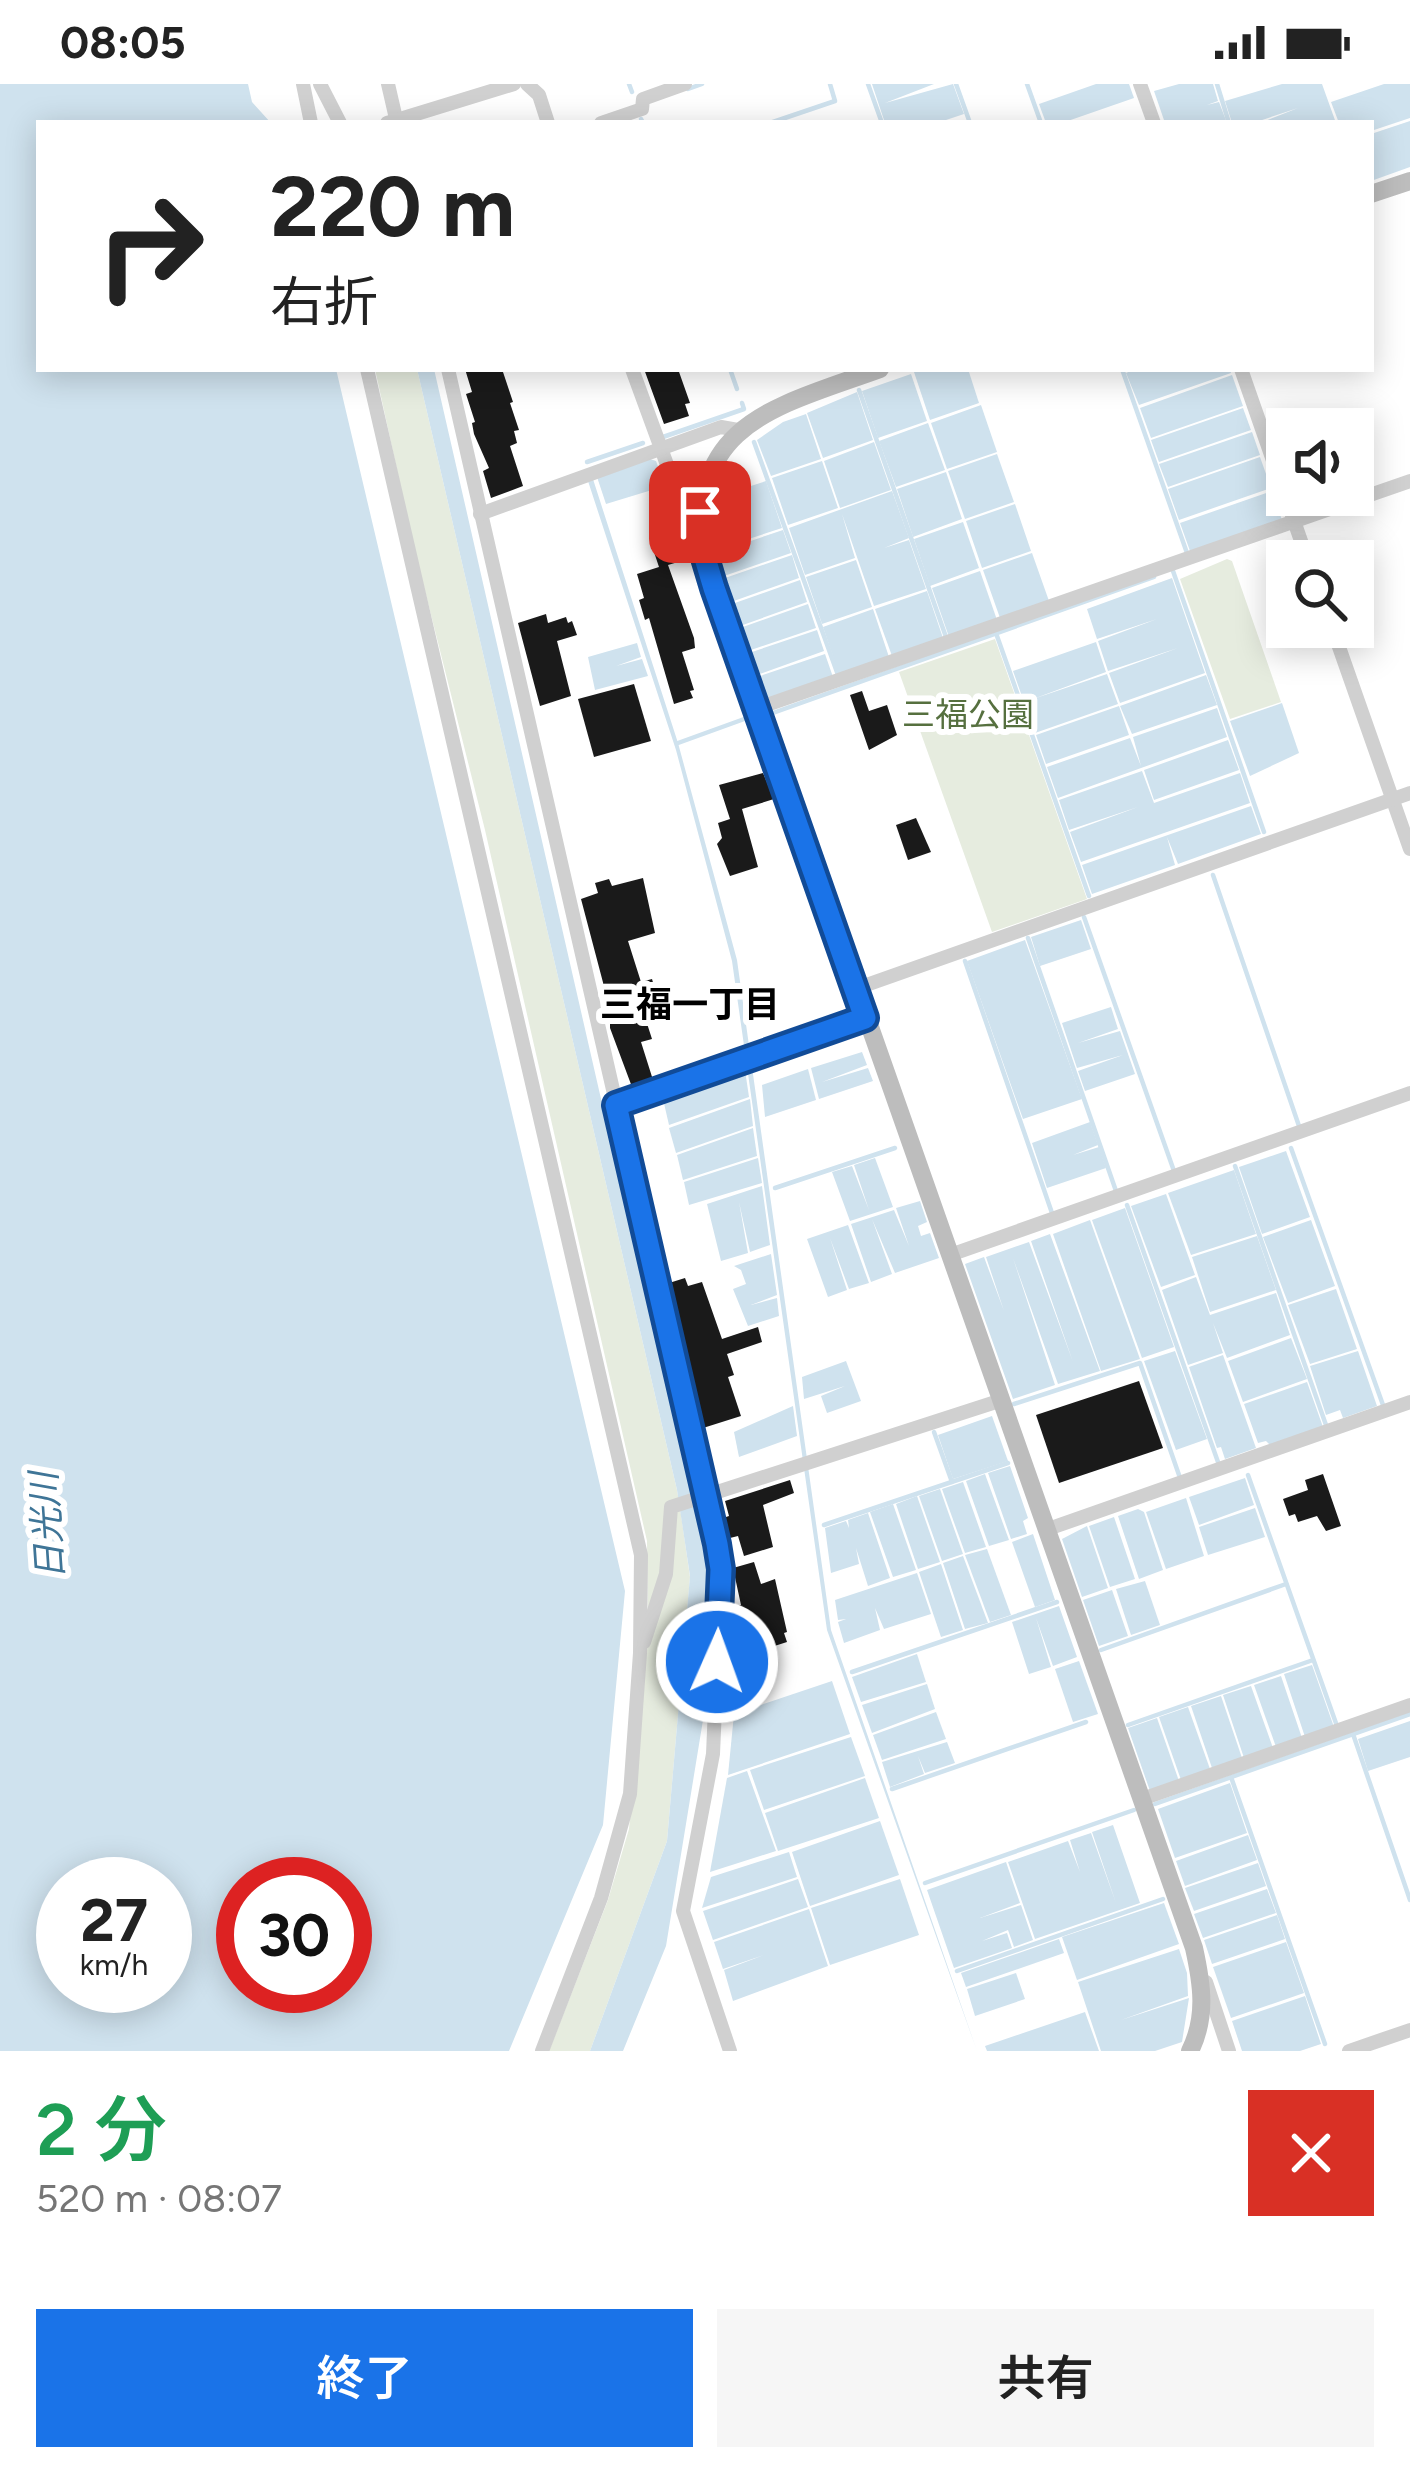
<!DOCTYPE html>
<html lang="ja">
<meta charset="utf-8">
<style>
:root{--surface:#fff;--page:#f6f6f6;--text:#222;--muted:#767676;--accent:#1a73e8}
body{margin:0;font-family:Figtree,"Noto Sans JP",sans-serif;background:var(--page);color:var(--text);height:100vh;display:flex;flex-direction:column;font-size:45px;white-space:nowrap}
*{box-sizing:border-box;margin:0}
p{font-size:39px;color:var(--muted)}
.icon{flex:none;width:66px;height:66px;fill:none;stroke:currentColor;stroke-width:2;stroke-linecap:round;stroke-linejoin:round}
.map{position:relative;height:1967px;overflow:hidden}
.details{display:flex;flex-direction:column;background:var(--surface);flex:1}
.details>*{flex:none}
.top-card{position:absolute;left:36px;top:36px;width:1338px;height:252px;border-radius:0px;box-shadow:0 6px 30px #0003;background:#fff;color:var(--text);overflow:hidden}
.controls{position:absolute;left:1266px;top:324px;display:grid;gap:24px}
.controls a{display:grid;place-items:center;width:108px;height:108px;border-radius:0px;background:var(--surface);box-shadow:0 6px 30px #0003;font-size:60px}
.speed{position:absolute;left:36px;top:1773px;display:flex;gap:24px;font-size:60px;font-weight:700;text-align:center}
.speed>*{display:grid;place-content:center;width:156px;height:156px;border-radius:50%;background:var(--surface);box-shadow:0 6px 30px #0003;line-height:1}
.speed small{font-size:30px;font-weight:400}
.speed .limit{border:18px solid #d22;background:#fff;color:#111}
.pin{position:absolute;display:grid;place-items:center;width:102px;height:102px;color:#fff;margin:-51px;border-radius:24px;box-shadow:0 6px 18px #0006}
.me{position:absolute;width:132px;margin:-66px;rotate:2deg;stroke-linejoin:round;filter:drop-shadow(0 0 9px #0008)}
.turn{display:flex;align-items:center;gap:42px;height:252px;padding:0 36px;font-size:54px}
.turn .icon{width:156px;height:156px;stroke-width:2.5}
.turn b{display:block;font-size:84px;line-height:102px}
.round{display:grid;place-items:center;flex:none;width:126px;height:126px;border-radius:0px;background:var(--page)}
.head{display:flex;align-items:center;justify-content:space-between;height:204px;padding:0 36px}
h1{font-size:72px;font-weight:600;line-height:90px;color:#1e9e55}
.action{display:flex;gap:24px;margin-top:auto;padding:24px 36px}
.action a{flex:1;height:138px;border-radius:0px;background:var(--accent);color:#fff;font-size:48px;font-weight:600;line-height:138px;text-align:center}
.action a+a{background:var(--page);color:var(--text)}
.status{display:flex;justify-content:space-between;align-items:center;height:84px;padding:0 60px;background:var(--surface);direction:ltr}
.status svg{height:33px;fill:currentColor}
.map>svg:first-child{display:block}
.green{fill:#e6ecdf}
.water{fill:#cfe2ee;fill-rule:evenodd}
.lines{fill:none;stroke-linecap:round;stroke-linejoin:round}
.stream{stroke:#cfe2ee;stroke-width:4.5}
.building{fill:#1a1a1a}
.street{stroke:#d0d0d0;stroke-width:14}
.secondary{stroke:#bdbdbd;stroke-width:18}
.route-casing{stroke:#114b97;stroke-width:30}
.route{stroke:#1a73e8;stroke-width:21}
.labels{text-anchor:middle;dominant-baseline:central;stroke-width:12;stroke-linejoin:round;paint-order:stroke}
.park-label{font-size:33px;fill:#56703f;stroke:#fff}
.neighbourhood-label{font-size:36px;font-weight:bold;fill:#000;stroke:#fff}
.water-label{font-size:36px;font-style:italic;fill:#3f7597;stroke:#fff}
</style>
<div class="status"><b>08:05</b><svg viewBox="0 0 49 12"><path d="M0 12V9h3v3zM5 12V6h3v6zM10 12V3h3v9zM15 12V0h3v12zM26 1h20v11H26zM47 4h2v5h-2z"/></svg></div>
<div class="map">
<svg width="1410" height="1967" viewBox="0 0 1410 1967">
<rect width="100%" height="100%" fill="#fff"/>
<g class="green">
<path d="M375 285H417L677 1406 679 1418 648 1541 647 1457 485 746 413 459Z"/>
<path d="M1227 475 1232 477 1281 618 1230 635 1180 495Z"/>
<path d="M995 555 1087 815 992 848 899 588Z"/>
<path d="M680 1424 690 1493 667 1757 590 1967H549L608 1816 629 1745 646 1564 673 1428Z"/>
</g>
<g class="water">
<path d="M0 0H248L252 18 271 39H39V285H336L625 1507 603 1741 509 1967H0ZM63 1800H165V1902H63ZM243 1800H345V1902H243Z"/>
<path d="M872 0H934L885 19 953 0 964 30 937 39H885Z"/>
<path d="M1096 0H1129L1134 14 1062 39H1046L1039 20Z"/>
<path d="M1179 0H1213L1218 17 1207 21 1219 18 1227 39H1165L1154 7Z"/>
<path d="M1282 0H1322L1336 39H1260L1298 24 1253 39H1232L1225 17Z"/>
<path d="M1384 0H1410V34L1371 47V39H1339L1331 18Z"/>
<path d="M1410 37V83L1371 97V50Z"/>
<path d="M417 285H434L623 1111 696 1407 691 1410 708 1474 704 1630 666 1862 623 1967H590L667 1757 690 1492 677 1406Z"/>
<path d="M923 285H968L979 319 930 336 914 288Z"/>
<path d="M1136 285H1230L1231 289 1139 321 1126 289Z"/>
<path d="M911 290 927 337 878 354 862 307Z"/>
<path d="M1232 291 1243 322 1151 354 1140 324Z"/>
<path d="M857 308 873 356 823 374 807 329Z"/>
<path d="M981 321 997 368 947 385 931 339Z"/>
<path d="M1243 324 1251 346 1159 378 1151 356Z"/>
<path d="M806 330 821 375 771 392 757 356 783 338Z"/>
<path d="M928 339 945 386 896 403 879 357Z"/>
<path d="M1252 348 1260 371 1168 403 1159 380Z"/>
<path d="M874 358 891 406 840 424 824 377Z"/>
<path d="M997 370 1014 418 965 435 948 387Z"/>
<path d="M1260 373 1271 404 1179 436 1168 405Z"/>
<path d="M650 375 656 377 665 402 606 420 597 393Z"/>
<path d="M822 377 838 424 788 441 772 394Z"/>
<path d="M946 388 962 435 913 453 897 405Z"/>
<path d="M592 392 678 659 737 876 831 1546 977 1967 827 1546 732 877 676 666 587 394Z"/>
<path d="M766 397 782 444 718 465 717 413Z"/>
<path d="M892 407 909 454 884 464 909 456 926 505 874 522 842 430 855 474 805 491 789 444Z"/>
<path d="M1272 407 1282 436 1190 467 1180 439Z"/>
<path d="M1015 420 1031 467 982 484 966 437Z"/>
<path d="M963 438 979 484 930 502 914 455Z"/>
<path d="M783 446 791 469 724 492 718 468Z"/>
<path d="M1032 469 1049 517 1000 534 983 486Z"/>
<path d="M792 471 799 494 731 518 725 494Z"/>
<path d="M856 476 872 523 822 540 806 493Z"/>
<path d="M980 487 997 536 949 553 932 504Z"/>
<path d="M1172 494 1205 589 1120 619 1109 589 1178 564 1108 587 1098 557 1157 535 1097 555 1087 525Z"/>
<path d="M800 496 807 518 740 542 732 520Z"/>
<path d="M927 507 943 554 892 572 875 525Z"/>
<path d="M808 520 816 544 748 567 740 544Z"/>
<path d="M873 525 889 573 839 590 823 543Z"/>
<path d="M817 546 824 567 757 591 749 569Z"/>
<path d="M1096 558 1106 588 1033 615 1107 590 1118 620 1035 649 1013 587Z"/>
<path d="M637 559 641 573 616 582 642 575 648 592 595 606 588 573Z"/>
<path d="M825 570 833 593 765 616 757 593Z"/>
<path d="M1206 591 1217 621 1132 650 1120 622Z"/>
<path d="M1282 619 1299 669 1250 692 1230 637Z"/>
<path d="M1119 622 1129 651 1046 680 1036 651Z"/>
<path d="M1217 624 1227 653 1058 714 1047 683 1130 654 1141 682 1133 653Z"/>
<path d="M1228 656 1239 686 1154 716 1144 686Z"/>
<path d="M1142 687 1154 719 1240 689 1250 719 1081 778 1070 748 1138 723 1069 746 1059 716Z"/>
<path d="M1251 722 1261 750 1178 780 1167 753 1175 781 1092 810 1082 781Z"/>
<path d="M1081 836 1091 865 1040 882 1031 853Z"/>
<path d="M1025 856 1082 1015 1023 1035 967 877Z"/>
<path d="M1111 923 1118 945 1078 959 1120 947 1135 990 1085 1007 1078 987 1123 971 1077 984 1062 939Z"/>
<path d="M862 968 867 981 822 998 868 984 873 997 819 1015 811 984Z"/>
<path d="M808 985 816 1016 765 1033 762 1001Z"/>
<path d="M745 986 749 1013 669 1041 663 1015Z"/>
<path d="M750 1015 753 1042 676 1069 669 1044Z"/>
<path d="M1090 1038 1098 1061 1073 1071 1099 1063 1106 1084 1047 1104 1032 1059Z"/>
<path d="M753 1044 757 1072 683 1096 677 1071Z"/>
<path d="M1286 1067 1310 1133 1262 1150 1239 1083Z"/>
<path d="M758 1074 762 1099 689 1121 684 1098Z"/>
<path d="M875 1074 893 1123 850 1137 832 1088 852 1082 869 1126 854 1081Z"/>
<path d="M1234 1086 1256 1150 1191 1171 1168 1109Z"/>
<path d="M762 1102 770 1161 750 1168 739 1118 748 1169 721 1177 707 1120Z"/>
<path d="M1166 1110 1195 1191 1161 1203 1131 1122Z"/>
<path d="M920 1117 927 1138 918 1142 921 1152 930 1149 939 1174 895 1189 872 1135 892 1190 871 1198 851 1140 894 1126 909 1162 896 1124Z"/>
<path d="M1125 1124 1174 1263 1142 1274 1092 1136Z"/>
<path d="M1090 1136 1140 1275 1101 1287 1053 1150Z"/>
<path d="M1311 1136 1335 1202 1288 1219 1263 1153Z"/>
<path d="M848 1141 869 1199 849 1205 830 1154 847 1206 828 1213 807 1155Z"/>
<path d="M1050 1150 1100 1287 1058 1300 1013 1174 1055 1301 1013 1315 965 1180 984 1173 1004 1227 986 1173 1029 1158 1073 1278 1031 1157Z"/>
<path d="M1257 1152 1276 1206 1210 1228 1192 1173Z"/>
<path d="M771 1170 777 1211 751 1221 777 1214 779 1232 748 1242 733 1205 746 1200 741 1186 734 1182Z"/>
<path d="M1196 1193 1210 1231 1276 1209 1290 1251 1227 1274 1213 1239 1223 1269 1188 1281 1162 1206Z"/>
<path d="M1336 1205 1357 1265 1310 1280 1288 1221Z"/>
<path d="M1291 1254 1307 1295 1243 1318 1228 1277Z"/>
<path d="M1175 1267 1207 1355 1176 1366 1144 1277Z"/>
<path d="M1358 1267 1377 1322 1343 1334 1340 1326 1326 1331 1310 1282Z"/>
<path d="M1223 1271 1256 1364 1225 1375 1221 1363 1217 1364 1189 1283Z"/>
<path d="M846 1277 861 1317 827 1329 821 1312 845 1302 804 1315 802 1293Z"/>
<path d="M1307 1298 1323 1343 1270 1361 1266 1357 1258 1359 1244 1320Z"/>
<path d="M793 1322 797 1352 739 1373 734 1348Z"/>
<path d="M992 1332 1008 1377 953 1395 938 1351Z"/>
<path d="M1010 1382 1028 1434 1023 1437 1027 1450 1011 1455 988 1389Z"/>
<path d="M985 1390 1009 1456 989 1462 966 1397Z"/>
<path d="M1245 1394 1254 1421 1199 1441 1189 1413Z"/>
<path d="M963 1398 986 1463 965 1469 942 1405Z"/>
<path d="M940 1405 963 1470 942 1477 919 1412Z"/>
<path d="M917 1412 940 1478 918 1485 896 1420Z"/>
<path d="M1186 1414 1204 1472 1166 1485 1146 1428Z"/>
<path d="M893 1420 916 1486 893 1493 870 1428Z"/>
<path d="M1255 1424 1265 1453 1208 1471 1199 1443Z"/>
<path d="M1138 1425 1144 1428 1163 1486 1139 1495 1118 1432Z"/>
<path d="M868 1429 890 1494 868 1502 856 1464 859 1480 831 1489 825 1444 846 1437 849 1444 848 1436Z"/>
<path d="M1114 1433 1135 1495 1110 1503 1089 1442Z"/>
<path d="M1087 1442 1108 1504 1082 1513 1062 1455Z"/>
<path d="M1033 1450 1055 1516 1035 1523 1012 1458Z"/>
<path d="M987 1465 1011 1531 990 1538 965 1471Z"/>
<path d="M963 1472 988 1539 965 1545 943 1479Z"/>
<path d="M941 1480 963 1546 941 1553 919 1488Z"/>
<path d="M917 1489 931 1530 884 1545 875 1524 880 1546 844 1559 838 1538 846 1535 838 1536 835 1516Z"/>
<path d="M1145 1497 1160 1541 1131 1551 1116 1505Z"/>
<path d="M1112 1506 1128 1552 1099 1562 1083 1516Z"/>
<path d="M1059 1522 1077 1573 1053 1582 1036 1534 1051 1583 1029 1590 1012 1538Z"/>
<path d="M917 1570 926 1598 861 1618 852 1593Z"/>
<path d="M1079 1577 1098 1630 1073 1638 1055 1585Z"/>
<path d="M1312 1581 1334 1643 1305 1653 1284 1590Z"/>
<path d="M1281 1592 1302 1654 1276 1663 1254 1601Z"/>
<path d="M832 1597 850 1650 728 1691 734 1630Z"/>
<path d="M927 1600 935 1625 872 1649 862 1621Z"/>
<path d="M1251 1602 1273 1664 1244 1674 1223 1611Z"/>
<path d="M1221 1612 1242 1674 1212 1684 1191 1622Z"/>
<path d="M1188 1623 1210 1685 1181 1696 1159 1633Z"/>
<path d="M936 1628 946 1655 882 1676 873 1651Z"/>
<path d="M1157 1634 1179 1697 1150 1707 1128 1644Z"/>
<path d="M1410 1637V1673L1368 1687 1358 1655Z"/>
<path d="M851 1653 865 1692 764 1726 750 1686Z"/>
<path d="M947 1658 955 1679 925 1689 918 1672 924 1690 890 1703 882 1678Z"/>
<path d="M747 1687 776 1767 710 1788 727 1694Z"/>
<path d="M865 1694 879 1734 778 1767 765 1729Z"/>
<path d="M1230 1699 1247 1749 1175 1774 1158 1725Z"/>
<path d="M880 1737 899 1791 810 1822 792 1768Z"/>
<path d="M1113 1741 1140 1819 1035 1855 1008 1778 1068 1757 1080 1788 1070 1756 1091 1749 1116 1819 1092 1748Z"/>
<path d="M1248 1751 1257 1776 1185 1802 1176 1777Z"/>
<path d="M789 1768 797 1793 702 1824 711 1793Z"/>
<path d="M1006 1778 1020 1819 980 1834 1021 1821 1033 1856 1014 1863 1008 1846 982 1857 1007 1849 1012 1864 954 1884 927 1806Z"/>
<path d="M1258 1779 1266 1802 1194 1827 1185 1804Z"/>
<path d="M798 1795 808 1823 713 1856 703 1827Z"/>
<path d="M900 1795 919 1851 830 1881 811 1824Z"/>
<path d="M1267 1805 1276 1829 1203 1854 1194 1830Z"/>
<path d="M1164 1819 1179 1860 1077 1896 1062 1853Z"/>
<path d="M809 1825 828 1882 733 1917 724 1886 764 1871 723 1885 714 1858Z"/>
<path d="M1277 1831 1285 1855 1212 1880 1204 1856Z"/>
<path d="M1059 1855 1064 1869 966 1903 961 1889Z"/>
<path d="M1286 1858 1304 1909 1231 1934 1213 1883Z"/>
<path d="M1179 1865 1187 1889 1188 1912 1121 1936 1189 1914 1182 1958 1155 1967H1101L1078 1898Z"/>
<path d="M1016 1889 1025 1915 975 1932 967 1905Z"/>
<path d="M1305 1912 1321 1960 1300 1967H1242L1232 1937Z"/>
<path d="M1085 1928 1099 1967H987L985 1962Z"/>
</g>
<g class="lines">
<g class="stream">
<path d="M629 0 632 8"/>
<path d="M868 0 882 39"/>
<path d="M956 0 970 39"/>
<path d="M1027 0 1041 39"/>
<path d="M1217 0 1229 39"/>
<path d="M688 5 702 0"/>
<path d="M641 35 643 39"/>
<path d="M770 39 835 17 830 0"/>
<path d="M730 285 737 305"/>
<path d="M1122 285 1187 469"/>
<path d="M859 306 946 553"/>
<path d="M663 353 744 325 742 319"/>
<path d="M754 358 838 591"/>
<path d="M587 378 643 359"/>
<path d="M1173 487 1264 748"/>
<path d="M997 552 1089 812"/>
<path d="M770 630 1154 493"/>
<path d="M678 659 747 634"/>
<path d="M1213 791 1299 1042"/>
<path d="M1084 833 1174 1087"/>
<path d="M1028 854 1116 1107"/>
<path d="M965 877 1052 1129"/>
<path d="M1291 1064 1383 1321"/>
<path d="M1235 1082 1326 1341"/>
<path d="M775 1104 895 1064"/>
<path d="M1127 1121 1218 1378"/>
<path d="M1014 1320 1140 1279 1179 1391"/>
<path d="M934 1348 952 1398"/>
<path d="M1248 1391 1337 1642"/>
<path d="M824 1441 1008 1379"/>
<path d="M1101 1566 1286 1500"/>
<path d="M852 1588 1057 1518"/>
<path d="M1128 1641 1313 1576"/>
<path d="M1353 1650 1410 1816"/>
<path d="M1231 1693 1325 1960"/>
<path d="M892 1705 1086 1638"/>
<path d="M1155 1720 1410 1630"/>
<path d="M925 1799 1134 1726"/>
<path d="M957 1887 1163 1815"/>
</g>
</g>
<g class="building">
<path d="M465 285H502L513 318 510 319 519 346 514 347 517 359 510 362 523 402 491 414 483 387 489 384 474 350 472 339 475 338 466 310 472 308Z"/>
<path d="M644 285H678L690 319 685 320 689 332 664 340Z"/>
<path d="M684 456 688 475 668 481 694 554 695 564 682 568 694 606 690 607 693 614 674 620 649 534 645 536 639 516 644 514 637 490 659 483 653 465Z"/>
<path d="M546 530 548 539 566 533 568 539 572 537 577 551 557 557 571 612 540 622 518 539Z"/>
<path d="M634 600 651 657 594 673 578 615Z"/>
<path d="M862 607 869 627 887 621 897 651 869 666 850 611Z"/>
<path d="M763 689 774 715 742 725 758 783 730 792 717 760 722 754 718 739 730 735 719 701Z"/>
<path d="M916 734 931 768 908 776 896 741Z"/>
<path d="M643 794 655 849 628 857 641 898 652 895 659 919 642 924 652 955 641 958 653 996 632 1003 610 944V925L581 815 598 809 595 799 609 795 612 802Z"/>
<path d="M685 1194 688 1202 702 1198 722 1255 758 1243 762 1258 727 1270 734 1291 728 1293 741 1332 703 1344 669 1199Z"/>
<path d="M1139 1297 1163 1364 1059 1399 1036 1331Z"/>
<path d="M1323 1390 1341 1442 1326 1447 1317 1432 1298 1438 1295 1430 1289 1432 1283 1415 1308 1406 1305 1396Z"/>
<path d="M790 1396 794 1409 763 1421 773 1463 744 1472 738 1452 730 1454 723 1434 729 1432 725 1417Z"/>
<path d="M754 1478 761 1500 775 1495 787 1548 784 1549 787 1558 756 1568 748 1544 738 1547 731 1525 741 1521 733 1484Z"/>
</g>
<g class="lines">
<g class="street">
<path d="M303 0 311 39"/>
<path d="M320 0 340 39"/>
<path d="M388 0 397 39"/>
<path d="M527 0 539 11 548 39"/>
<path d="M1140 0 1154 39"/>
<path d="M387 39 514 0"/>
<path d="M601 39 642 25 643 15 685 0"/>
<path d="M367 285 641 1471 640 1569 630 1710 601 1814 542 1967"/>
<path d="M448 285 717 1460 721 1485 713 1670 683 1827 730 1967"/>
<path d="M632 285 681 419 700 428"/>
<path d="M1241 285 1308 477"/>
<path d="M480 430 721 343 738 346"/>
<path d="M1332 543 1410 765"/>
<path d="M755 625 1410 397"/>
<path d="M855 905 1410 709"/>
<path d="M616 1021 865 934"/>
<path d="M950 1171 1410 1009"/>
<path d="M1048 1445 1410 1318"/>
<path d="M644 1558 666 1490 671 1423 1002 1316"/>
<path d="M1142 1715 1410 1621"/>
<path d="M1206 1898 1229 1967"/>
<path d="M1349 1967 1410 1946"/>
</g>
<g class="secondary">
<path d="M1371 110 1410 97"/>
<path d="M880 285C778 322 684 339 705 474L1194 1864C1202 1900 1207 1933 1190 1967"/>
</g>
</g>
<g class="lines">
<g class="route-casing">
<path id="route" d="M700 428 705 474 714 504 865 934 616 1021 717 1460 721 1485 717 1578"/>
</g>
<use href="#route" class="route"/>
</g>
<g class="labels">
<g class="park-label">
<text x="968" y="630">三福公園</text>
</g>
<g class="neighbourhood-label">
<text x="690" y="920">三福一丁目</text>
</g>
<g class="water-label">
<text transform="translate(47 1442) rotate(-94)">日光川</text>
</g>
</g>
</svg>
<div class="controls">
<a><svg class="icon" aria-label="sound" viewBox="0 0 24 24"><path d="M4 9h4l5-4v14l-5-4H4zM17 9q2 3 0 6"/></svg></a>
<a><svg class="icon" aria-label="search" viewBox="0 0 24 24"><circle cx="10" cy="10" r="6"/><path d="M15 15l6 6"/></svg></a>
</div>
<div class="speed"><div>27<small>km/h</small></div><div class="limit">30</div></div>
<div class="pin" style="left:700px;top:428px;background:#d93025"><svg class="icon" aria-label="arrive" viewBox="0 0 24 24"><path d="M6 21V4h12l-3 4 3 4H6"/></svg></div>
<svg class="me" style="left:717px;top:1578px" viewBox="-20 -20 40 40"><circle r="17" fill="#1a73e8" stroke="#fff" stroke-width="3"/><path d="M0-11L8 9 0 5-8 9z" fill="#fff"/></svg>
<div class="top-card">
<div class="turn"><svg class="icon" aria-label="right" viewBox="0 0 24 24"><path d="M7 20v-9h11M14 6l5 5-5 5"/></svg><div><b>220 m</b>右折</div></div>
</div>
</div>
<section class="details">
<div class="head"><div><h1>2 分</h1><p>520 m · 08:07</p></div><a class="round" style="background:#d93025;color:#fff"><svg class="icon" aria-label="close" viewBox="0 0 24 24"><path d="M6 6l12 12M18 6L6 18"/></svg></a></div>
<div class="action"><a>終了</a><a>共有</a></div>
</section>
